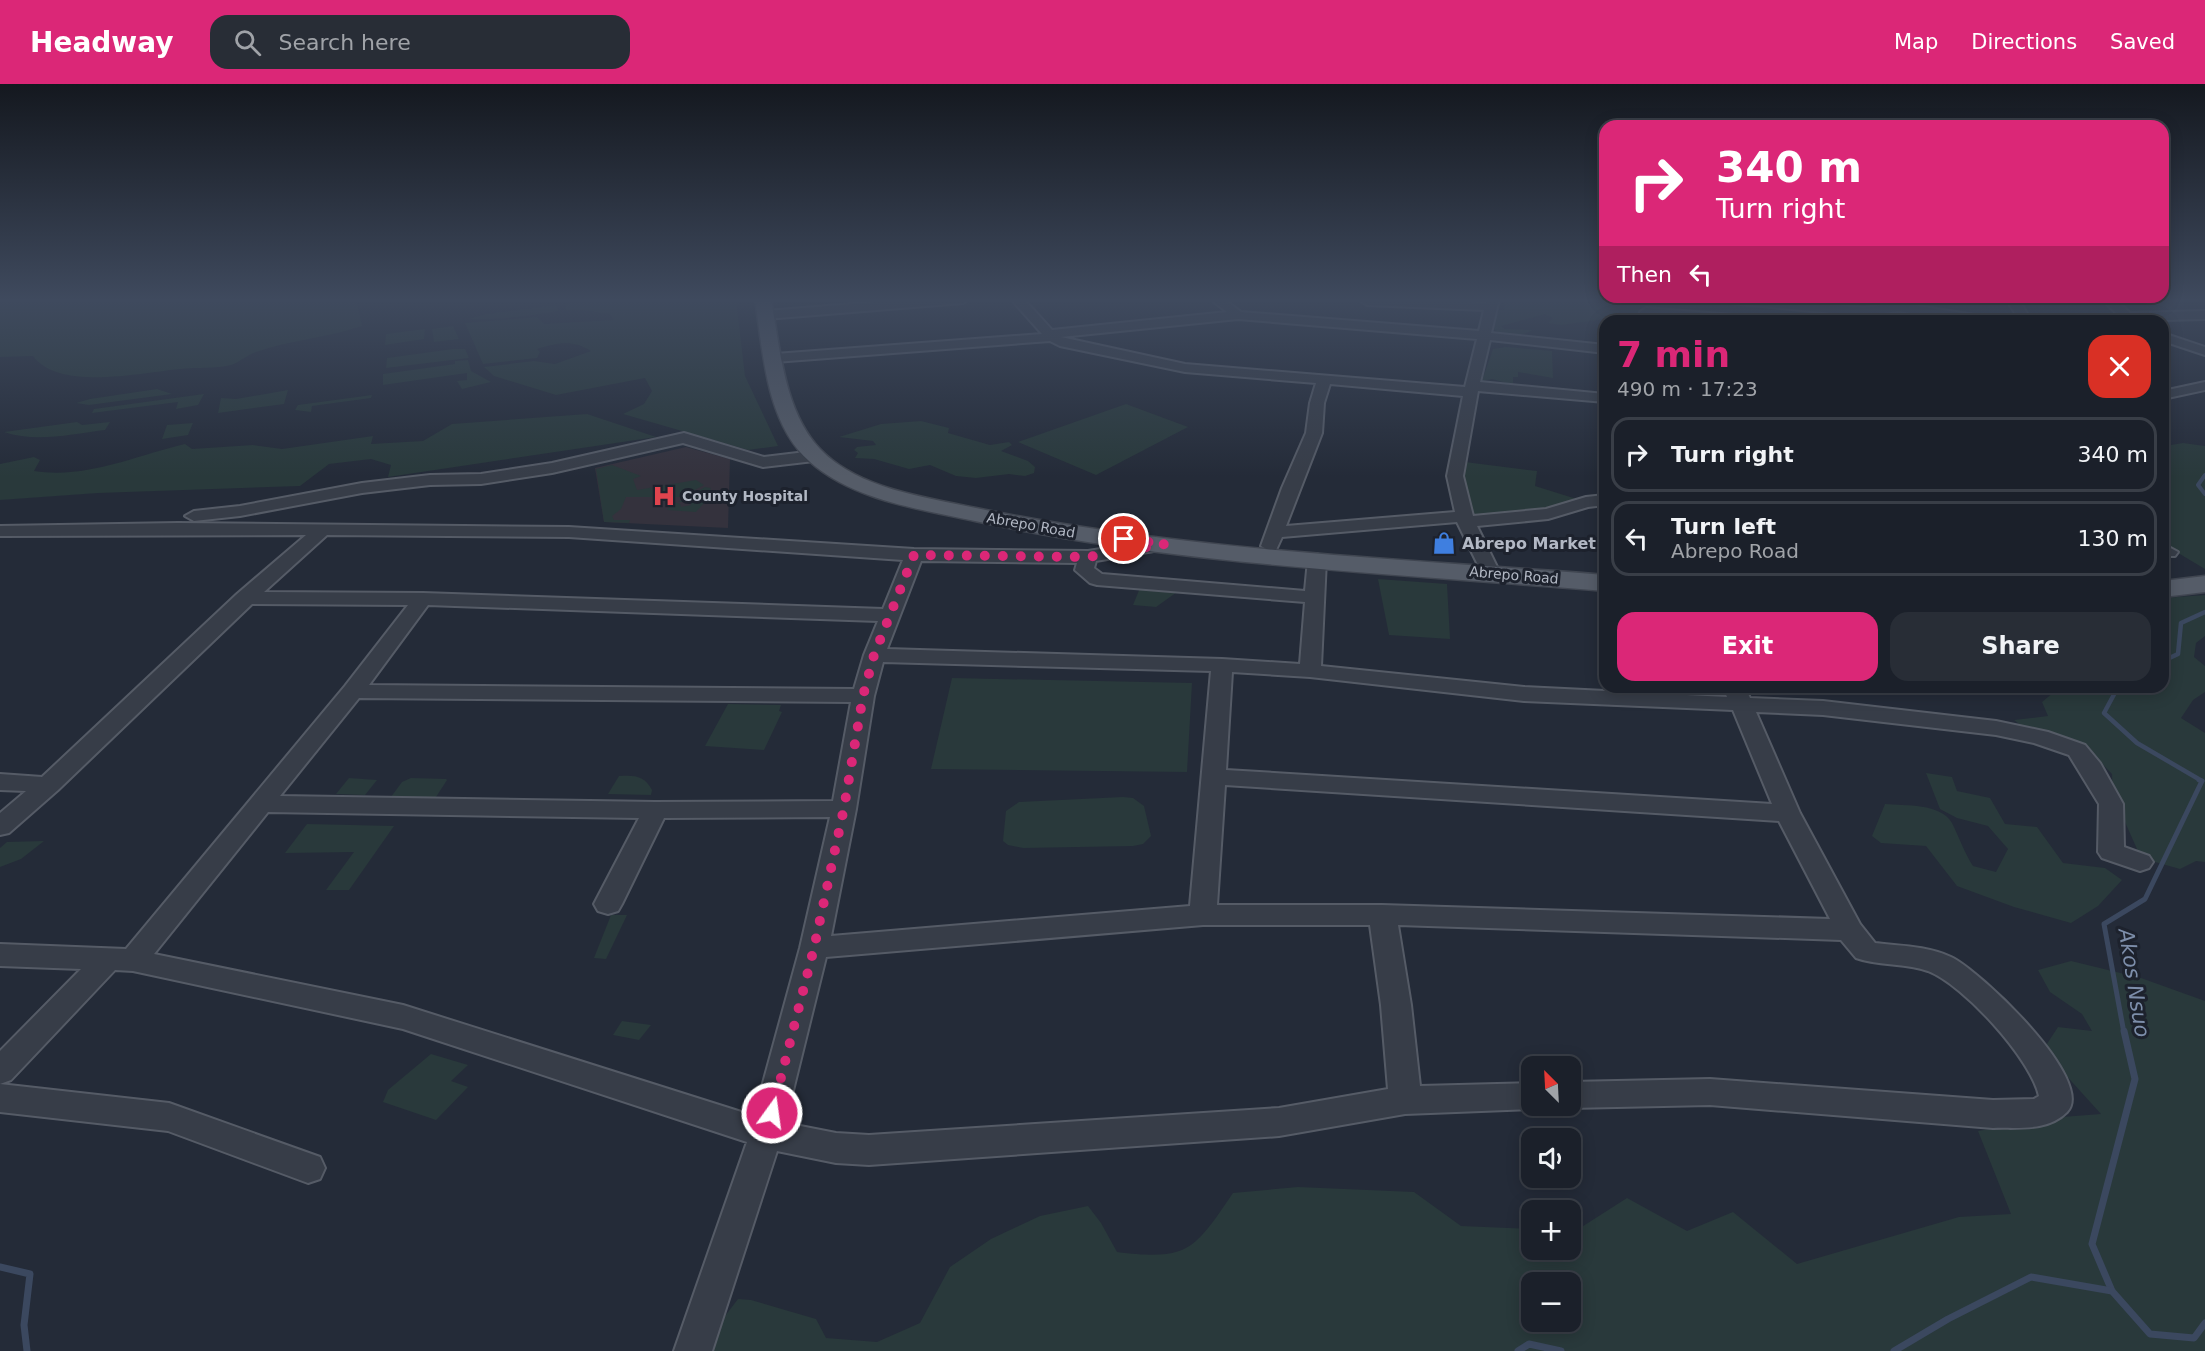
<!DOCTYPE html>
<meta charset="utf-8">
<style>
:root{--surface:#1b202a;--page:#282d36;--text:#f1f3f6;--muted:#a0a3a8;--line:#393e47;--accent:#db2777}
body{margin:0;font-family:"DejaVu Sans",sans-serif;background:var(--page);color:var(--text);height:100vh;display:flex;flex-direction:column;font-size:22px;white-space:nowrap}
*{box-sizing:border-box;margin:0}
p{font-size:20px;color:var(--muted)}
.icon{flex:none;width:33px;height:33px;fill:none;stroke:currentColor;stroke-width:2;stroke-linecap:round;stroke-linejoin:round}
.map{position:relative;flex:1;overflow:hidden}
.details{position:absolute;left:1599px;top:231px;width:570px;height:378px;display:flex;flex-direction:column;background:var(--surface);border-radius:18px;box-shadow:0 3px 15px #0003,0 0 0 2px var(--line)}
.details>*{flex:none}
.hud{position:absolute;left:1599px;top:36px;width:570px;height:183px;border-radius:18px;box-shadow:0 3px 15px #0003,0 0 0 2px var(--line);background:#db2777;color:#fff;overflow:hidden}
.needle{width:39px;rotate:336deg}
.buttons{position:absolute;left:1521px;top:972px;display:grid;gap:12px}
.buttons a{display:grid;place-items:center;width:60px;height:60px;border-radius:12px;background:var(--surface);box-shadow:0 3px 15px #0003,0 0 0 2px var(--line);font-size:30px}
.pin{position:absolute;display:grid;place-items:center;width:51px;height:51px;color:#fff;margin:-26px;border:3px solid #fff;border-radius:50%;box-shadow:0 2px 6px #0007}
.me{position:absolute;width:66px;margin:-33px;rotate:14deg;stroke-linejoin:round;filter:drop-shadow(0 0 4px #0008)}
.turn{display:flex;align-items:center;gap:21px;height:126px;padding:0 18px;font-size:27px}
.turn .icon{width:78px;height:78px;stroke-width:2.5}
.turn b{display:block;font-size:42px;line-height:51px}
.then{display:flex;align-items:center;height:57px;padding:0 18px;background:#0003;gap:12px;font-size:22px}
.round{display:grid;place-items:center;flex:none;width:63px;height:63px;border-radius:18px;background:var(--page)}
.overview{display:flex;align-items:center;justify-content:space-between;height:102px;padding:0 18px}
h1{font-size:36px;font-weight:800;line-height:45px;color:var(--accent)}
.button{display:flex;gap:12px;margin-top:auto;padding:12px 18px}
.button a{flex:1;height:69px;border-radius:18px;background:var(--accent);color:#fff;font-size:24px;font-weight:800;line-height:69px;text-align:center}
.button a+a{background:var(--page);color:var(--text)}
ul{padding:0;list-style:none}
li{display:flex;align-items:center;gap:18px;height:75px;margin:0 12px 9px;padding:0 6px;border:3px solid var(--line);border-radius:18px}
li div{flex:1}
li b{display:block;font-size:22px}
li em{font-style:normal}
header{display:flex;align-items:center;gap:36px;box-sizing:border-box;height:84px;padding:0 30px;background:var(--accent);color:#fff}
header strong{font-size:28px}
nav{display:flex;gap:33px;margin-inline-start:auto;font-size:21px}
.search{width:420px;height:54px;background:var(--page);display:flex;align-items:center;gap:15px;box-sizing:border-box;padding:0 21px;border-radius:18px;color:var(--muted);font-size:22px}
.map>svg:first-child{display:block}
.medical{fill:#34323d}
.green{fill:#29393b;fill-rule:evenodd}
.lines{fill:none;stroke-linecap:round;stroke-linejoin:round}
.stream-far3{stroke:#3b485f;stroke-width:4}
.stream-far2{stroke:#3b485f;stroke-width:4.5}
.stream-far1{stroke:#3b485f;stroke-width:5}
.stream{stroke:#3b485f;stroke-width:7}
.minor-casing{stroke:#555b66;stroke-width:4}
.major-casing{stroke:#404651;stroke-width:3}
.minor{fill:#373d48;fill-rule:evenodd}
.major{fill:#555c68;fill-rule:evenodd}
.route{stroke:#db2777;stroke-width:10;stroke-dasharray:0 18}
.labels{text-anchor:middle;dominant-baseline:central;stroke-width:6;stroke-linejoin:round;paint-order:stroke}
.far-poi-label{font-size:14px;font-weight:bold;fill:#b2b8c4;stroke:#1d222d;text-anchor:start}
.far-street-label{font-size:14px;fill:#b2b8c4;stroke:#1d222d}
.poi-label{font-size:16px;font-weight:bold;fill:#b2b8c4;stroke:#1d222d;text-anchor:start}
.near-water-label{font-size:21px;font-style:italic;fill:#7d8eaa;stroke:#1d222d}
</style>
<header>
<strong>Headway</strong>
<div class="search"><svg class="icon" aria-label="search" viewBox="0 0 24 24"><circle cx="10" cy="10" r="6"/><path d="M15 15l6 6"/></svg>Search here</div>
<nav><a>Map</a><a>Directions</a><a>Saved</a></nav>
</header>
<div class="map">
<svg width="2205" height="1267" viewBox="0 0 2205 1267">
<rect width="100%" height="100%" fill="#242b38"/>
<path class="medical" d="M686 363 730 375 728 444 604 438 595 384Z"/>
<g class="green">
<path d="M0 215H356L362 242C327 254 290 256 256 268 247 271 240 278 231 281 216 285 197 283 181 285 144 288 59 308 33 272L0 273Z"/>
<path d="M606 215H736L745 292 778 362 748 366 623 330 644 320 652 307 645 294 556 311 494 292 484 283 534 277 555 280 591 267C572 255 557 259 537 265L540 268 537 274 483 280 465 239 537 233 544 240 613 236 610 230 583 226H566L565 220Z"/>
<path d="M1505 215 1640 217 1639 237 1604 235 1561 241 1548 239 1553 234 1545 230 1501 242 1505 245 1532 246C1523 253 1502 253 1494 245L1497 226H1504Z"/>
<path d="M556 221 558 227C529 232 500 236 469 235L487 230Z"/>
<path d="M453 242 459 255 434 258 432 245Z"/>
<path d="M425 245 424 255 385 261 386 250Z"/>
<path d="M1506 263 1552 267 1553 294 1518 288V293H1513V301L1492 295 1482 297 1493 265Z"/>
<path d="M453 265H465L469 274 386 284 387 274Z"/>
<path d="M468 276 471 287 491 298 462 305 457 297 467 296V289L383 301V290L455 280V277Z"/>
<path d="M157 305 172 310 89 321 76 319 90 315Z"/>
<path d="M288 306 284 320 218 329 221 314 236 315Z"/>
<path d="M204 310 198 321 176 325 178 318 92 329 94 325Z"/>
<path d="M372 311 371 314 312 322 311 328 295 326 298 321Z"/>
<path d="M1126 320 1188 343 1096 391 1018 358Z"/>
<path d="M587 330 656 353 388 393 391 381 371 375 329 380 300 402 98 409 0 416V380L34 373 40 376 34 387C87 395 134 372 185 360L192 365 253 361 282 365 373 352 371 360 423 357 452 340Z"/>
<path d="M921 337 949 344 948 349 990 361 1009 358 1012 361 1001 367 1028 377 1035 383 1034 389 1025 392 1009 390 976 394 956 392 930 381 909 385 874 375 855 374 858 369 854 366 857 363 876 361 873 357 839 353 881 340Z"/>
<path d="M77 338 82 341 110 338 105 346C72 350 36 359 4 348Z"/>
<path d="M193 339 188 351 162 355 167 341Z"/>
<path d="M2183 359 2205 362V485L2163 460V365L2165 362Z"/>
<path d="M1465 378 1537 387 1535 402 1583 417 1555 427 1475 434 1462 399Z"/>
<path d="M612 381 641 392 633 395 637 406 696 396 704 401 682 413H626L621 425 612 432 614 436H630L629 439 604 438 596 385Z"/>
<path d="M705 403 711 404 704 419 696 428 667 426 674 418 680 420 681 423 691 421 690 418H678Z"/>
<path d="M1378 495 1447 500 1450 555 1389 551Z"/>
<path d="M1140 504 1177 508 1156 523 1133 521Z"/>
<path d="M2205 511V552L2196 559 2194 573 2205 582V608L2193 616 2181 634 2205 649V778L2196 777 2180 785 2141 774 2113 711 2112 690 2086 663 2026 645 2014 636 2048 632 2042 618 2054 608 2049 603H2163V514Z"/>
<path d="M952 594 1192 599 1187 688 931 685Z"/>
<path d="M728 620 781 621 779 627 782 628 764 666 705 662Z"/>
<path d="M1926 689 1952 693 1957 707 1990 714 2005 740 2037 743 2063 779 2105 784 2122 796 2098 822 2071 839 2014 823 1957 802 1926 762 1881 759 1872 752 1885 720C1905 722 1941 719 1952 739 1959 753 1964 768 1973 782L1996 788 2008 765 1988 742 1957 734 1940 725Z"/>
<path d="M619 692C634 691 644 691 652 706L651 711 608 710Z"/>
<path d="M349 694 377 696 365 711 336 710Z"/>
<path d="M411 694 446 695 447 696 436 713H391L402 698Z"/>
<path d="M1123 713 1133 714 1144 722 1151 752 1143 760 1133 762 1023 764 1008 761 1003 757 1006 727 1019 718Z"/>
<path d="M307 740 394 742 349 806H326L354 768 285 769Z"/>
<path d="M44 757 21 775 0 783V764L7 758Z"/>
<path d="M611 831H627L606 875 594 874Z"/>
<path d="M2071 877 2141 894 2205 917V1267H711L719 1240 738 1215 751 1216 816 1235 826 1254 877 1258 920 1239 950 1183 991 1155 1040 1132 1088 1122 1101 1139 1117 1168C1189 1177 1194 1166 1233 1109L1298 1103 1414 1108 1461 1142 1531 1145 1532 1166H1570L1571 1146H1577L1627 1114 1687 1147 1733 1128 1797 1180 1959 1133 2011 1130 1978 1047 2049 1034 2101 1030 2043 966 2058 943 2092 947 2082 930 2050 908 2038 886ZM1532 1198H1570V1238H1532Z"/>
<path d="M622 937 651 941 639 956 613 951Z"/>
<path d="M431 970 468 981 451 997 468 1003 436 1036 383 1018 388 1006Z"/>
</g>
<g class="lines">
<path class="stream-far3" d="M2205 391 2198 401 2205 410"/>
<g class="stream-far2">
<path d="M2163 577 2178 570 2181 539 2205 528"/>
<path d="M2118 603 2104 629 2137 659 2202 697"/>
</g>
<path class="stream-far1" d="M2124 949 2104 840 2145 815 2202 697 2199 696"/>
<g class="stream">
<path d="M0 1183 30 1190 24 1241 27 1267"/>
<path d="M2112 1207 2092 1160 2135 995 2124 947"/>
<path d="M1518 1267 1529 1260 1561 1267"/>
<path d="M1894 1267 1948 1235 2031 1193 2112 1207 2150 1250 2194 1254 2205 1239"/>
</g>
<g class="minor-casing">
<g id="minor">
<path d="M914 215H969L963 219 766 235 760 231 766 227Z"/>
<path d="M1011 215H1024L1052 246 1227 228 1210 215H1224L1241 228 1479 247 1484 226 1367 221 1361 217 1408 215 1486 219 1487 215H1499L1491 249 1605 261V269L1490 256 1480 298 1605 310V318L1478 307 1463 392 1473 432 1546 425 1586 413 1605 411V421L1588 423 1548 435 1477 442 1500 489 1491 495 1482 489 1457 438 1282 453 1276 466 1270 467 1261 462 1282 404 1306 349 1310 319 1316 299 1185 288 1060 262 1050 257 775 278 768 274 775 270 1042 250ZM1238 235 1477 255 1465 303 1185 280 1061 253ZM1330 300 1463 312 1447 392 1455 428 1286 442 1322 349 1324 319Z"/>
<path d="M1724 215H1771L1864 224 1898 219 1988 233 1994 237H1964L1898 227 1864 232 1730 219Z"/>
<path d="M2006 215H2018L2032 237H2020Z"/>
<path d="M2102 215H2115L2130 229 2205 227V235L2124 237Z"/>
<path d="M1646 224 1758 233 1764 237H1712L1652 232 1651 237H1639L1640 228Z"/>
<path d="M2163 249 2205 263V271L2163 257Z"/>
<path d="M2205 298V306L2163 315V307Z"/>
<path d="M684 349 764 373 814 367 822 372 814 377 763 383 683 359 552 389 481 400 430 401 362 409 240 432 194 437 185 432 194 427 240 422 362 399 430 391 481 390 552 379Z"/>
<path d="M178 439 569 443 914 465 1088 467 1165 455 1174 460 1171 464 1096 477 1094 484 1102 490 1305 507 1308 476 1317 470 1326 476 1321 582 1524 603 1727 613 1723 603H1745L1750 614 1823 617 1996 637 2048 648 2085 661 2100 679 2123 720 2124 763 2149 772 2153 778 2149 784 2140 787 2102 774 2098 768 2099 720 2069 671 2034 659 1996 651 1823 631 1756 628 1800 729 1860 840 1875 859C1901 862 1927 862 1951 873 1979 886 2097 997 2067 1028 2047 1048 2018 1043 1993 1044L1710 1021 1570 1024 1562 1022H1570V998L1710 995 1993 1016 2034 1015 2039 1012C2031 975 1964 901 1928 887 1906 879 1879 882 1856 874L1841 856 1398 841 1411 921 1420 1002 1532 999V1022H1543L1532 1025 1405 1030 1279 1052 869 1081 836 1079 777 1067 712 1267H674L747 1058 403 945 133 887 115 886 11 996 0 1000V967L81 885 0 882V860L126 865 345 602 408 521 252 520 58 706 9 749 0 751V729L26 707 0 706V690L42 693 237 510 306 451 0 452V442ZM327 451 569 453 903 476 883 525 423 509 264 508ZM921 477 1077 479 1075 486 1090 499 1097 501 1305 518 1300 580 1222 575 887 565ZM428 521 878 537 864 571 854 605 369 601ZM883 578 1211 587 1190 822 831 852 856 725 874 612ZM1232 588 1310 593 1524 617 1733 626 1772 720 1226 686ZM359 614 851 618 833 717 655 718 280 712ZM1225 701 1779 737 1830 835 1382 821H1217ZM268 728 639 734 594 820 598 827 608 830 618 827 622 820 664 734 830 733 800 864 754 1032 403 921 154 870ZM1203 841H1370L1381 921 1388 1005 1279 1024 869 1051 836 1049 785 1039 826 873Z"/>
<path d="M2163 460 2178 468 2175 472H2163Z"/>
<path d="M0 1000 169 1019 320 1073 325 1084 320 1095 308 1099 168 1047 0 1028Z"/>
</g>
</g>
<g class="major-casing">
<g id="major">
<path d="M755 215H771C780 264 784 327 820 365 858 405 925 413 976 424 1183 467 1395 474 1605 491V507C1394 489 1182 482 975 437 919 425 852 416 809 377 766 339 763 268 755 215Z"/>
<path d="M2205 492V508L2163 513V497Z"/>
</g>
</g>
<use href="#minor" class="minor"/>
<use href="#major" class="major"/>
</g>
<linearGradient id="sky" x2="0" y2="1"><stop stop-color="#14181f"/><stop offset="0.55" stop-color="#3f4a5e"/><stop offset="1" stop-color="#3f4a5e" stop-opacity="0"/></linearGradient>
<rect width="2205" height="393" fill="url(#sky)"/>
<g class="lines">
<path class="route" d="M772 1029 814 864 844 724 863 612 874 571 914 471 1088 473 1165 460 1124 455"/>
</g>
<defs>
<g id="hospital-bare" transform="scale(1.8)"><path d="M-5-5h3v3.5h4V-5h3V5h-3V1.5h-4V5h-3Z" fill="#e0444e" stroke="#1d222d" stroke-width="2.5" paint-order="stroke"/></g>
<g id="shop-bare" transform="scale(1.8)"><path d="M-5-2.5h2.3a2.7 3.5 0 0 1 5.4 0H5L5.5 6h-11ZM-1.5-2.5h3a1.5 2.3 0 0 0-3 0Z" fill="#3f7fe0" stroke="#1d222d" stroke-width="2.5" paint-order="stroke"/></g>
</defs>
<g fill-rule="evenodd">
<use href="#hospital-bare" x="664" y="412"/>
<use href="#shop-bare" x="1444" y="459"/>
</g>
<g class="labels">
<g class="far-poi-label">
<text x="682" y="412">County Hospital</text>
</g>
<g class="far-street-label">
<text transform="translate(1031 441) rotate(10)">Abrepo Road</text>
<text transform="translate(1514 491) rotate(5)">Abrepo Road</text>
</g>
<g class="poi-label">
<text x="1462" y="459">Abrepo Market</text>
</g>
<g class="near-water-label">
<text transform="translate(2134 899) rotate(81)">Akos Nsuo</text>
</g>
</g>
</svg>
<div class="buttons">
<a><svg class="needle" viewBox="-14 -14 28 28"><path d="M0-13l5 13h-10z" fill="#e53935"/><path d="M0 13l5-13h-10z" fill="#a0a3a8"/></svg></a>
<a><svg class="icon" aria-label="sound" viewBox="0 0 24 24"><path d="M4 9h4l5-4v14l-5-4H4zM17 9q2 3 0 6"/></svg></a>
<a>+</a>
<a>−</a>
</div>
<div class="pin" style="left:1124px;top:455px;background:#d93025"><svg class="icon" aria-label="arrive" viewBox="0 0 24 24"><path d="M6 21V4h12l-3 4 3 4H6"/></svg></div>
<svg class="me" style="left:772px;top:1029px" viewBox="-20 -20 40 40"><circle r="17" fill="#db2777" stroke="#fff" stroke-width="3"/><path d="M0-11L8 9 0 5-8 9z" fill="#fff"/></svg>
<div class="hud">
<div class="turn"><svg class="icon" aria-label="right" viewBox="0 0 24 24"><path d="M7 20v-9h11M14 6l5 5-5 5"/></svg><div><b>340 m</b>Turn right</div></div>
<div class="then">Then<svg class="icon" aria-label="left" viewBox="0 0 24 24"><path d="M17 20v-9H6M10 6l-5 5 5 5"/></svg></div>
</div>
<section class="details">
<div class="overview"><div><h1>7 min</h1><p>490 m · 17:23</p></div><a class="round" style="background:#d93025;color:#fff"><svg class="icon" aria-label="close" viewBox="0 0 24 24"><path d="M6 6l12 12M18 6L6 18"/></svg></a></div>
<ul>
<li><svg class="icon" aria-label="right" viewBox="0 0 24 24"><path d="M7 20v-9h11M14 6l5 5-5 5"/></svg><div><b>Turn right</b></div><em>340 m</em></li>
<li><svg class="icon" aria-label="left" viewBox="0 0 24 24"><path d="M17 20v-9H6M10 6l-5 5 5 5"/></svg><div><b>Turn left</b><p>Abrepo Road</p></div><em>130 m</em></li>
</ul>
<div class="button"><a>Exit</a><a>Share</a></div>
</section>
</div>
